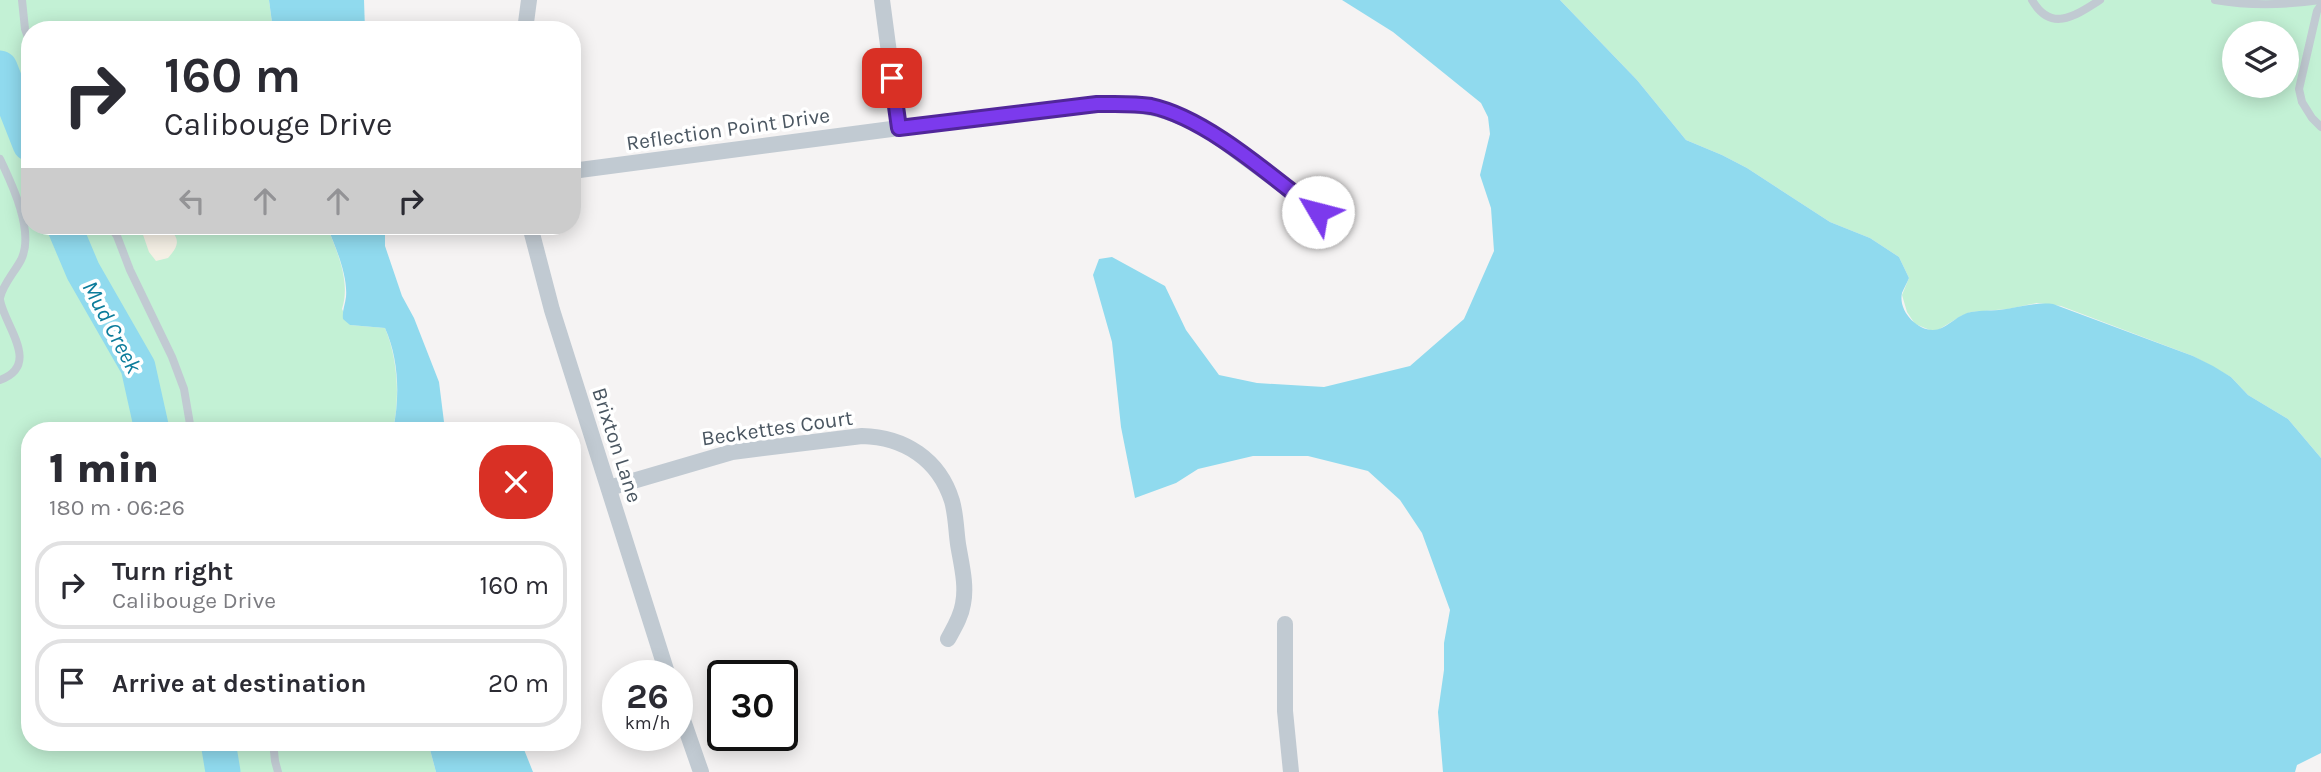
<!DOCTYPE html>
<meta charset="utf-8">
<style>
:root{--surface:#fff;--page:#f2f2f3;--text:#2b2b33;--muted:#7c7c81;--line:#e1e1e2}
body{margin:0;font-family:Karla,sans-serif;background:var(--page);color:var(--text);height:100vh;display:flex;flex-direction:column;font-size:26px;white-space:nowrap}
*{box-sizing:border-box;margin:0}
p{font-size:23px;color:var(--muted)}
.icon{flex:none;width:38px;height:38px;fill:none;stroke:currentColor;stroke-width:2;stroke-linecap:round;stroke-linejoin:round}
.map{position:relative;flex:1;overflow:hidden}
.side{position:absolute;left:21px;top:422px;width:560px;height:329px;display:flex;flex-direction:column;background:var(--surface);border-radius:28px;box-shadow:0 4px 18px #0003}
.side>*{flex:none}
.guide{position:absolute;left:21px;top:21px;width:560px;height:214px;border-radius:28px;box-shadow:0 4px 18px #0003;background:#fff;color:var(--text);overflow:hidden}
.tools{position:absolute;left:2222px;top:21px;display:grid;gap:14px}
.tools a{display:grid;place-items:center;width:77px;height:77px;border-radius:50%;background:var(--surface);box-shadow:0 4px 18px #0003;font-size:35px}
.speed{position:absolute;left:602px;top:660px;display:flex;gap:14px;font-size:35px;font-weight:700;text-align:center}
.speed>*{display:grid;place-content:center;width:91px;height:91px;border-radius:50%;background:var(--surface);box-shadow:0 4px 18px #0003;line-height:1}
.speed small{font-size:18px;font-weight:400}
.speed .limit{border:4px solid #111;border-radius:10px;background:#fff;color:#111}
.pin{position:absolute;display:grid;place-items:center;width:60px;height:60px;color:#fff;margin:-30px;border-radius:14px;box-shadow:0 4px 10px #0006}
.me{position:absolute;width:77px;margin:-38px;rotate:307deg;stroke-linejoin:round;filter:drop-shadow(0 0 5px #0008)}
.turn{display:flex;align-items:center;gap:24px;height:147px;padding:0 28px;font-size:32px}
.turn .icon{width:91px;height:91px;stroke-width:2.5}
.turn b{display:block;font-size:49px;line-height:60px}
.lanes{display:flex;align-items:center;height:66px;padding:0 28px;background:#0003;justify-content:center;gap:35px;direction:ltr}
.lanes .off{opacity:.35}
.round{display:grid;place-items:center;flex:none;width:74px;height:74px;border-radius:28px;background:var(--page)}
.head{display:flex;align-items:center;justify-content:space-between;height:119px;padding:0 28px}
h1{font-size:42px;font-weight:800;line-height:52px}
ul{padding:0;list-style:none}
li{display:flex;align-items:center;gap:21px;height:88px;margin:0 14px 10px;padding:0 14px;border:4px solid var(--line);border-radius:28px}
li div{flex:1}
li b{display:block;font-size:26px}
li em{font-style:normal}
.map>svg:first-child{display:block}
.green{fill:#c3f1d5;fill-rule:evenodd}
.sand{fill:#f5f0e5}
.water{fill:#90daee}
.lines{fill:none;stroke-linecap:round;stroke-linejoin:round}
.river{stroke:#90daee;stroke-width:35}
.service{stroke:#c1cad2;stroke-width:8}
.minor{stroke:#c1cad2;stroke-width:16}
.route-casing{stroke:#51269a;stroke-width:18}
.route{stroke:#7c3aed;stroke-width:12}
.labels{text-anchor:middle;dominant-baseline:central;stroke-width:7;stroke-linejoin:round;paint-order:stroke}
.street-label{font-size:21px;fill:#4a5661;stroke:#fff}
.water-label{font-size:23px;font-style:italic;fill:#0c7c9b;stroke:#fff}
</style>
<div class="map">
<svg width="2321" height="772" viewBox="0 0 2321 772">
<rect width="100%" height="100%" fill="#f5f3f3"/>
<g class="green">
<path d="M0 0H269L273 30H30V226H327C337 252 351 281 342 309L350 325 385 328C398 359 400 398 393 430H30V742H428L436 772H0Z"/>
<path d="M1560 0H2321V458L2288 419 2248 395 2231 377 2193 356 2061 306 2037 303 2008 309 1971 312 1961 316 1938 330H1930L1915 324 1907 312 1902 295 1909 278 1899 257 1870 238 1830 222 1747 168 1722 155 1686 140 1637 80ZM2235 33H2287V86H2235Z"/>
</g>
<path class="sand" d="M140 226H167C180 239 180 244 168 258L156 261 149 252Z"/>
<g class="water">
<path d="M269 0H364L365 30H273Z"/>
<path d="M1342 0H1560L1637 80 1686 140 1722 155 1747 168 1830 222 1870 238 1899 257 1909 278C1907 283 1904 288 1902 293 1898 310 1916 330 1933 330 1945 330 1955 317 1967 313 1978 310 1988 311 1999 310 2018 308 2034 302 2053 304L2193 356 2213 366 2231 377 2248 395 2288 419 2321 458V753L2297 765 2295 772H1443L1438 712 1444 670V643L1450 610 1422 533 1400 500 1368 471 1308 456H1253L1198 469 1176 483 1135 498 1121 427 1112 342 1093 275 1099 259 1112 257 1165 286 1186 330 1219 375 1257 383 1324 387 1410 366 1464 319 1494 251 1491 208 1480 175 1490 134 1488 117 1481 103 1393 32Z"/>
<path d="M327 226H385V246L402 296 414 318 439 382 445 430H393C400 398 399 359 385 328L350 325 343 319C342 311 345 305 346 297 348 275 335 246 327 226Z"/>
<path d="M428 742H521L533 772H436Z"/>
</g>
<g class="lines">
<g class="river">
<path d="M0 68 30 144"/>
<path d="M64 226 83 271 138 367 152 430"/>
<path d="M218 742 223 772"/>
</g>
<g class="service">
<path d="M22 0 25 29 30 43"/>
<path d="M2032 0C2051 33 2075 16 2100 0"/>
<path d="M2215 0C2250 6 2286 5 2321 0"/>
<path d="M2321 5 2317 11 2299 89 2302 102 2312 118 2321 127"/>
<path d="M0 159C12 184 35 232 21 260 14 273 3 284 0 298"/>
<path d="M110 226 117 236 130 270 172 357 184 389 191 430"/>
<path d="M0 300C4 325 42 365 0 380"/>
<path d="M273 742 275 761 278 772"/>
</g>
<g class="minor">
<path d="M882 0 899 128"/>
<path d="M525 30 529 0"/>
<path d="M572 171 899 128 1097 104C1147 103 1172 109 1215 135L1319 212"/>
<path d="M530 226 552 310 668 676"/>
<path d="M609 488 732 452 862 436C904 437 939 459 952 501 956 515 956 530 958 544 961 563 967 585 963 604 961 617 954 628 948 639"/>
<path d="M1285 624V711L1291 772"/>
<path d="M677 703 701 772"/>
</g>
</g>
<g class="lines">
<g class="route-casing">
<path id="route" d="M892 78 899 128 1097 104C1115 104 1133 103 1151 106 1207 118 1272 177 1318 212"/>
</g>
<use href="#route" class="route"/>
</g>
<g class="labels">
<g class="street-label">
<text transform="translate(728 129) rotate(-8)">Reflection Point Drive</text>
<text transform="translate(777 428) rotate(-8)">Beckettes Court</text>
<text transform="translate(617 445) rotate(72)">Brixton Lane</text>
</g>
<g class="water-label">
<text transform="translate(112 327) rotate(62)">Mud Creek</text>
</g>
</g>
</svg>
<div class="tools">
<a><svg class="icon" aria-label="layers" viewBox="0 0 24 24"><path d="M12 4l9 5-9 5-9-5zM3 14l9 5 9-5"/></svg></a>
</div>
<div class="speed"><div>26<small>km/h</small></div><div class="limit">30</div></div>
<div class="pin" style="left:892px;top:78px;background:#d93025"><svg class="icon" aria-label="arrive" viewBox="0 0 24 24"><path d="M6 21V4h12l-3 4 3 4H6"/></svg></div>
<svg class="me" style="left:1318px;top:212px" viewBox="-20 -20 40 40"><circle r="19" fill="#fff"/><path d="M0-13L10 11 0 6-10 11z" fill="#7c3aed"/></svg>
<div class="guide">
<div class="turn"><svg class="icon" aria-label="right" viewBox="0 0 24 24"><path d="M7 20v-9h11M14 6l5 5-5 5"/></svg><div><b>160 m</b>Calibouge Drive</div></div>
<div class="lanes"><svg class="icon off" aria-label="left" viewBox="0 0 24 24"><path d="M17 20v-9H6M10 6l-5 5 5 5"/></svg><svg class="icon off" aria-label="ahead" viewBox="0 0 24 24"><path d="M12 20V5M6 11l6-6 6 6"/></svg><svg class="icon off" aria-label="ahead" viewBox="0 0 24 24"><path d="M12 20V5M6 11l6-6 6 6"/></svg><svg class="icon" aria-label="right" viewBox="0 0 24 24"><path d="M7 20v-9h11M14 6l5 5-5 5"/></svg></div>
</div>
<section class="side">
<div class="head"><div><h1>1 min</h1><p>180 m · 06:26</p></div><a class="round" style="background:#d93025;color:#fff"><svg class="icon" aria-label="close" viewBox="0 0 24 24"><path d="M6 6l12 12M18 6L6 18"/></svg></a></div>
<ul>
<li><svg class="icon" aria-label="right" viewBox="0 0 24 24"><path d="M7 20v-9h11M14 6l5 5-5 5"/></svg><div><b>Turn right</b><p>Calibouge Drive</p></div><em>160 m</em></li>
<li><svg class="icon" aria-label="arrive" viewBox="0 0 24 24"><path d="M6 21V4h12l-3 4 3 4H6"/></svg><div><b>Arrive at destination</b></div><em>20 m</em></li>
</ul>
</section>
</div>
